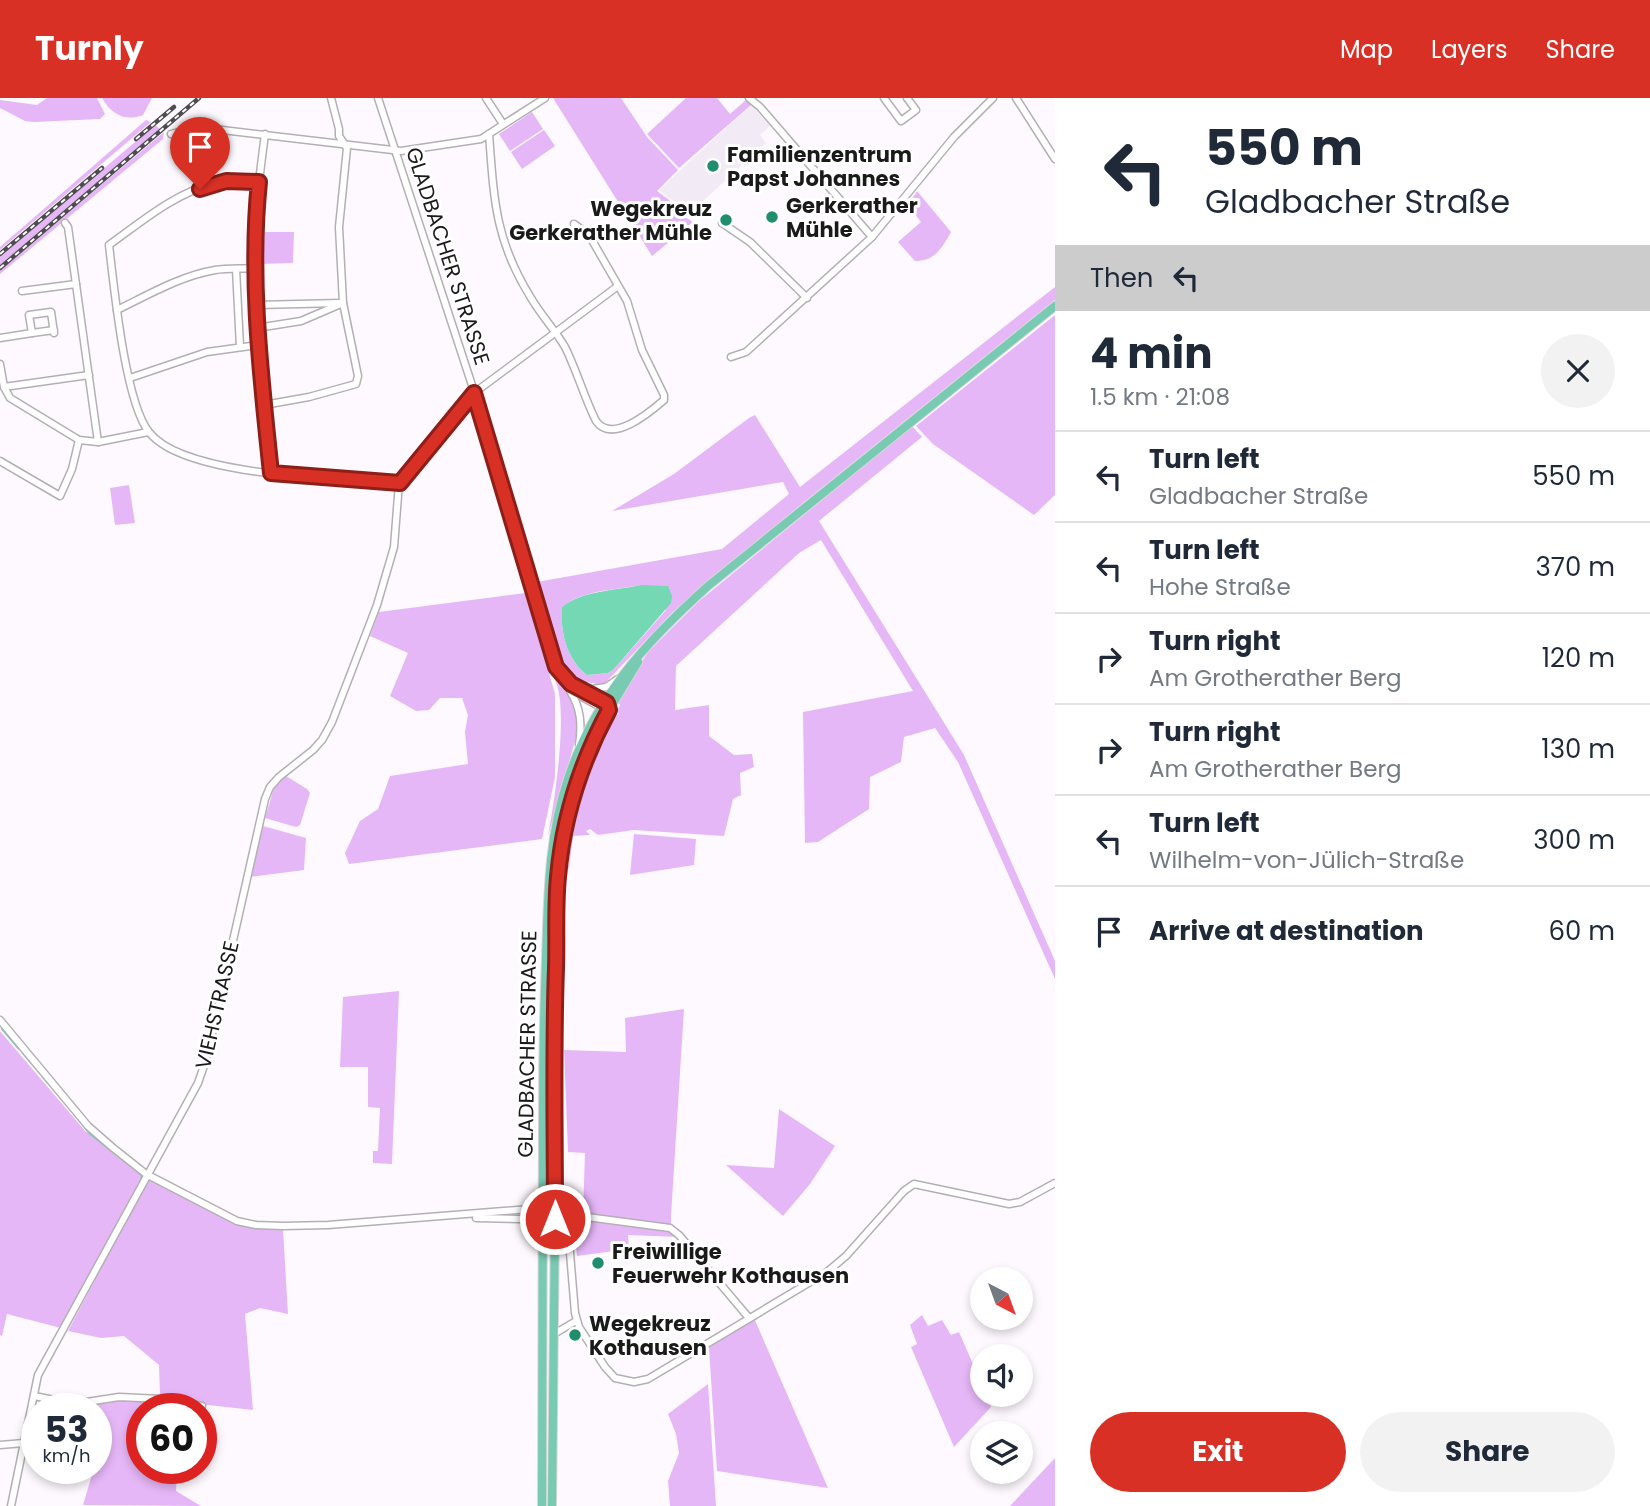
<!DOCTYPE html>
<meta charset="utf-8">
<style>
:root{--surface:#fff;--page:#f2f2f3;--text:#1f2937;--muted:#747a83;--line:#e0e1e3;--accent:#d93025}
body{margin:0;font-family:Poppins,sans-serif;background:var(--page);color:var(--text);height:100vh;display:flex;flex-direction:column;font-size:26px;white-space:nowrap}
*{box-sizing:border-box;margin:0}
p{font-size:23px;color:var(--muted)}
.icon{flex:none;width:38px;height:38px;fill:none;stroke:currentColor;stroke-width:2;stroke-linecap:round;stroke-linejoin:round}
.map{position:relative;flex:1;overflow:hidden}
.details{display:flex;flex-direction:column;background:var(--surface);width:595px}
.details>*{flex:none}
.top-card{background:#fff;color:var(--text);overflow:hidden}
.needle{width:46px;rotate:139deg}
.buttons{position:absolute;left:970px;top:1169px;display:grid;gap:14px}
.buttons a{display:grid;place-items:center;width:63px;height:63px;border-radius:50%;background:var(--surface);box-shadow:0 4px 10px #0003;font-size:35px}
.speed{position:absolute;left:21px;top:1295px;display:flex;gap:14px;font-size:35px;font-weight:700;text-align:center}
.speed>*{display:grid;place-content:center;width:91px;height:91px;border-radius:50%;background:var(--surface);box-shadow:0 4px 10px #0003;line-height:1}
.speed small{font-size:18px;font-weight:400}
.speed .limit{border:10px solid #d22;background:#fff;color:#111}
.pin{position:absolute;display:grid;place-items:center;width:60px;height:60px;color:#fff;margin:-72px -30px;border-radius:50% 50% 50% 0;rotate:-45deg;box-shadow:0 0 7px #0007}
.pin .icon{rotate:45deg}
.me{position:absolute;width:77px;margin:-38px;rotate:0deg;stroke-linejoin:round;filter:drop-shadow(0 0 5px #0008)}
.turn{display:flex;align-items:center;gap:24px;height:147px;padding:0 35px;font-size:32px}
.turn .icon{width:91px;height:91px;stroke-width:2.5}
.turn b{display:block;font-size:49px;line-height:60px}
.then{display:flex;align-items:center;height:66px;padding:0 35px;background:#0003;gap:14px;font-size:26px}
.round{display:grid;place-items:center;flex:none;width:74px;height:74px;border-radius:37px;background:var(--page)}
.head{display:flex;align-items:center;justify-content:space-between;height:119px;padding:0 35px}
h1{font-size:42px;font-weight:700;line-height:52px}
.button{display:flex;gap:14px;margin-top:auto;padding:14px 35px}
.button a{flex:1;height:80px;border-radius:42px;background:var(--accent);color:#fff;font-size:28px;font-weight:700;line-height:80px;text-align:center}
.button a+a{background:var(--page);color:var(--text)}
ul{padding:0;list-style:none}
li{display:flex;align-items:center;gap:21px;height:91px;padding:0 35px;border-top:2px solid var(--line)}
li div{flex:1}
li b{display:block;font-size:26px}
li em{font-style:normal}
header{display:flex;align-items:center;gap:42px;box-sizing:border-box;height:98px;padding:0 35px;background:var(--accent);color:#fff}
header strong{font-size:33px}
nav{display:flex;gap:38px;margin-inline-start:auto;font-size:24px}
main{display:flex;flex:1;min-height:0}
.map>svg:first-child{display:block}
.built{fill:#f2eaf5}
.green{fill:#e6b7f7;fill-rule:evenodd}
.water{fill:#73d8b3}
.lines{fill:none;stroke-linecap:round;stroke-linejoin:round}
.stream{stroke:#73d8b3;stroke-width:2}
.minor-casing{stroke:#b3b0b4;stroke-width:9}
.major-casing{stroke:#d6d6d6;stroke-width:10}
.minor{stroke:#fff;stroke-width:6}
.major{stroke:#78cab2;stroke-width:8}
.rail-casing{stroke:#4e4c4e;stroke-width:4.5}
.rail{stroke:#fff;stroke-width:2;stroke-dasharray:5;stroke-linecap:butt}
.route-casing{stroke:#8d1f18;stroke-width:18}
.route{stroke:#d93025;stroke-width:12}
.poi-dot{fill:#208e6e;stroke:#fff;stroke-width:2.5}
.labels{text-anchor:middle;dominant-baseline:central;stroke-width:6;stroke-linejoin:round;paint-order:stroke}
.poi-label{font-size:21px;font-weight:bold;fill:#1b1a1b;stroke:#fff;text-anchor:start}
.street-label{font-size:21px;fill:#1b1a1b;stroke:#fff}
</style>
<header>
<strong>Turnly</strong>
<nav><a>Map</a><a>Layers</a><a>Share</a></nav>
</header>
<main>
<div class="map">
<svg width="1055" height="1408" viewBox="0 0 1055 1408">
<rect width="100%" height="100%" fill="#fdf9fe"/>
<path class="built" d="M751 7 770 28 760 37 766 45 690 115 659 92Z"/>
<g class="green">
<path d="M47 0H97L105 16 100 21 34 24 25 23 0 10V2L37 7Z"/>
<path d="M102 0H152L143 17C125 24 111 16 102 0Z"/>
<path d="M553 0H621L647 39 678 72 657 93 688 116 685 119 693 124 652 158Z"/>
<path d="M686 0H717L730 16 746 2 751 7 679 70 647 36Z"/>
<path d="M532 14 543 31 510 53 499 36Z"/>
<path d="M146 22 151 24 0 152V149Z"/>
<path d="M155 27 160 31 0 167V159Z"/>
<path d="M544 32 555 48 522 71 511 54Z"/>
<path d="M164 34 163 41 0 176V172Z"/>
<path d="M917 93 951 134C942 150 935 163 915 163L898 144 921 124 908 107Z"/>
<path d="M259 134H294L293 165 259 166Z"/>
<path d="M1055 189V202L798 409 673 514 607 583 600 588C592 582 583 587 574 581 554 568 544 508 537 484L722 451 789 396 783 384 612 413 674 376 749 320 755 317 800 389ZM641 487 666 512 614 571 608 575 587 577C567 562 560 534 562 509 583 492 615 492 641 487Z"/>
<path d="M1055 217V397L1034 417 933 346 916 328Z"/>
<path d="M912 328 922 339 819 423 964 657 1055 863V881L958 664 935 630 904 639 901 664 870 679 869 711 818 744 805 745 803 614 913 593 821 442 799 455 676 568 675 612 709 607V638L734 657 752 656 754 669 740 675 741 697 733 701 724 738 634 732 598 737 590 731 586 733 590 737 573 738 569 771 568 770C574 717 588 669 612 620L619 616 617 613 620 607 617 602 648 554 698 504Z"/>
<path d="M129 387 135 425 115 427 110 390Z"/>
<path d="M526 495 555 596V679L542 741 349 766 345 755 360 723 378 711 390 678 468 666 465 634 468 617 462 600H440L429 612 416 613 390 598 408 555 370 538 379 514Z"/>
<path d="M554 580 571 599 579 629 548 738C554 706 570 607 554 580Z"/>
<path d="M286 678 307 691 310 695 300 727 296 729 265 720 274 690Z"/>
<path d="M263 728 306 740 304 772 250 779Z"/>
<path d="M634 736 696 741 694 767 630 777Z"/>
<path d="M399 893 392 1066 373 1065V1053H378L380 1010 368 1009V969H340L343 899Z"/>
<path d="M684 911 671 1118V1132L679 1139 628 1137 629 1151 577 1158 572 1115 583 1116 585 1055 568 1054 564 952 626 954 625 920Z"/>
<path d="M0 933 86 1034 89 1032 151 1083 229 1123 254 1130 283 1131 288 1216 260 1210 245 1216 253 1312 181 1304 180 1311H142V1370H177L176 1393 201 1408 83 1407 94 1370H96L99 1353 96 1352V1311H93L94 1306 126 1301 177 1303 160 1297 159 1267 124 1238 101 1240 68 1233 95 1182 89 1179 61 1230 7 1216 2 1238 0 1237Z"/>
<path d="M779 1011 835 1048 810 1086 783 1118 726 1067 774 1070Z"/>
<path d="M922 1217 928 1228 942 1222 951 1237 959 1234 982 1287V1297H986L991 1309 954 1349 911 1249 917 1246 910 1227Z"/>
<path d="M754 1220 828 1390 717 1373 709 1250 711 1245Z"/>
<path d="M708 1286 716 1408H670L668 1383 679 1355 676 1336 668 1316Z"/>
<path d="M1055 1360V1408H1010Z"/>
</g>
<path class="water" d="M641 487 668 488 672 498 671 505 614 571 608 575 587 577C567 562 560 534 562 509 583 492 615 493 641 487Z"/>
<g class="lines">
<g class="stream">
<path d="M2 931 19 951"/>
<path d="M22 954 35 969"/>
<path d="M42 978 48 985"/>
<path d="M70 1011 90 1036 141 1076 142 1082"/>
</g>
<g class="minor-casing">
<g id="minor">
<path d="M378 0 486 330 559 579 575 595 604 611"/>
<path d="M486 0 503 26"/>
<path d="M749 0 760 9 872 139"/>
<path d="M884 0 901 23 916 12 907 0"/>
<path d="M1016 0 1055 61"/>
<path d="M171 36 197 29 401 53 481 41 545 0"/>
<path d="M265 36C261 66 257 97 255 127 250 209 263 293 271 375"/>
<path d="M489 36C494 102 495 142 531 200 541 217 555 232 565 249 577 273 584 299 596 323 612 346 649 315 664 302V297L642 252 627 203 589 137 574 126"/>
<path d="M259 84C245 84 230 82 216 85 176 94 141 124 109 147 114 189 125 304 149 334 183 379 342 381 399 385"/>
<path d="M65 125 68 129 98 344"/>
<path d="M722 125 750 144 807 200"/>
<path d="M236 171 240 249"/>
<path d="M22 193 76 186"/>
<path d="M256 207 341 205"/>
<path d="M117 212C148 197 180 178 215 172 228 170 242 171 254 170"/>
<path d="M257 230 301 223 343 205"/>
<path d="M54 232 32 235 29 217 51 214 54 235"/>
<path d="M0 240 32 235"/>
<path d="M731 259 746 254 872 139 954 39 993 0"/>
<path d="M0 266 4 289 10 300 79 342 98 344 148 334"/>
<path d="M130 280 207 254 258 247"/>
<path d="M4 289 89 277"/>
<path d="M264 307 309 299 356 286 358 278 343 205 339 129 347 50 339 38V31L331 0"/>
<path d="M0 363 60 398 72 371 79 342"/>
<path d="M559 574 571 586 607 606"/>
<path d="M586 592 606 589 618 581"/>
<path d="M570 593C581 610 582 627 579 647"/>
<path d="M0 922 88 1028 112 1049 146 1076 237 1123 256 1127 283 1128 328 1127 542 1110 555 1121"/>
<path d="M476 1120 564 1122 572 1117 670 1130 679 1137 749 1220"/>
<path d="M564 1122 568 1131 575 1215 579 1229 605 1269 615 1280 634 1284 648 1281 827 1174 846 1158 904 1093 914 1086 1009 1106 1020 1104 1055 1085"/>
<path d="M554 1236 576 1223"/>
<path d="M34 1298 74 1306 119 1299 161 1301 202 1308"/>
<path d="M0 1347 24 1345"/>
<path d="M11 1408 38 1277 198 985 206 962 265 701 270 689 279 679 313 652 322 642 332 624 377 507 394 449 399 385 404 377 474 295 618 188"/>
</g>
</g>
<g class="major-casing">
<g id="major">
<path d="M542 1408C542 1277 543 1146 543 1016 543 964 544 913 546 862 548 800 548 738 569 678 596 598 646 544 708 488L1055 208"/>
<path d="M552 1408 555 1121 553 966 558 780 565 729 585 662 609 612 638 564"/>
</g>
</g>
<use href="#minor" class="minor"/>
<use href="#major" class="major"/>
<g class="rail-casing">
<g id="rail">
<path d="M136 41 174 9"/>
<path d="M0 156 102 70"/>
<path d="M0 170 199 0"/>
</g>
</g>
<use href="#rail" class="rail"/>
</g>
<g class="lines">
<g class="route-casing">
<path id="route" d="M200 91 226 83 259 84C249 181 261 278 271 375L400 385 474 295 556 569 571 586 607 605 609 612C581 664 563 720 558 779 555 809 557 840 556 870 553 953 555 1037 555 1121"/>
</g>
<use href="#route" class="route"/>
</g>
<g class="poi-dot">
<circle cx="713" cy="68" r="7"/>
<circle cx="772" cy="119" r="7"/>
<circle cx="726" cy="122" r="7"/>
<circle cx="598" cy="1165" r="7"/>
<circle cx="575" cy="1237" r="7"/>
</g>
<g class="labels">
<g class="poi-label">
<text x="727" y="56">Familienzentrum<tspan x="727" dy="24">Papst Johannes</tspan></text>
<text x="786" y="107">Gerkerather<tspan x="786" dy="24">Mühle</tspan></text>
<text x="712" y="110" text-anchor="end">Wegekreuz<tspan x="712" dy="24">Gerkerather Mühle</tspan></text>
<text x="612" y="1153">Freiwillige<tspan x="612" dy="24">Feuerwehr Kothausen</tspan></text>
<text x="589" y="1225">Wegekreuz<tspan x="589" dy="24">Kothausen</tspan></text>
</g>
<g class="street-label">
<text transform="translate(448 158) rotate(72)">GLADBACHER STRASSE</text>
<text transform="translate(217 907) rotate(-77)">VIEHSTRASSE</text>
<text transform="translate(527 946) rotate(-89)">GLADBACHER STRASSE</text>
</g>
</g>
</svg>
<div class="buttons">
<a><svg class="needle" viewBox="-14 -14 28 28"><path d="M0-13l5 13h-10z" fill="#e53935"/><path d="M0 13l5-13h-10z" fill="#747a83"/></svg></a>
<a><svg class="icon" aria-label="sound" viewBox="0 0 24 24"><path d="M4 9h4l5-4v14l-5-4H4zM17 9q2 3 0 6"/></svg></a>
<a><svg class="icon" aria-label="layers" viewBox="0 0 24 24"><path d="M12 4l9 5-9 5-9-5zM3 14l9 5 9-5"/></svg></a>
</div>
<div class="speed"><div>53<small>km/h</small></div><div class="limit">60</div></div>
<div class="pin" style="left:200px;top:91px;background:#d93025"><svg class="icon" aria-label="arrive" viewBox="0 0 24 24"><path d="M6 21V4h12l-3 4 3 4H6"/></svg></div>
<svg class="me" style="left:555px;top:1121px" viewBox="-20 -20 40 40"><circle r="17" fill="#d93025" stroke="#fff" stroke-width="3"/><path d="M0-11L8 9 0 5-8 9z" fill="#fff"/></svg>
</div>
<section class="details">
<div class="top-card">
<div class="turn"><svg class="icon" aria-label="left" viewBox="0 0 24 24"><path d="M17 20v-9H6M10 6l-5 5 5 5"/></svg><div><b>550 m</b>Gladbacher Straße</div></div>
<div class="then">Then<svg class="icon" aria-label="left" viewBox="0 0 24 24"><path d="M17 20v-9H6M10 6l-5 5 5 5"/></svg></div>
</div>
<div class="head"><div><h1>4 min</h1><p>1.5 km · 21:08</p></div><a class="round"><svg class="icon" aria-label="close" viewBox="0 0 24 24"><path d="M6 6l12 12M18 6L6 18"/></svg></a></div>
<ul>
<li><svg class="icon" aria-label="left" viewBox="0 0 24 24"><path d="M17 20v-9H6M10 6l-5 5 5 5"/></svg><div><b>Turn left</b><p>Gladbacher Straße</p></div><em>550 m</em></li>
<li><svg class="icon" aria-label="left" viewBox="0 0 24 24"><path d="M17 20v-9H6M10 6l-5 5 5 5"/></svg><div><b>Turn left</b><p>Hohe Straße</p></div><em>370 m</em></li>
<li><svg class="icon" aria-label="right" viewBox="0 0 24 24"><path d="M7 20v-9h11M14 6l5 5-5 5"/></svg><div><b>Turn right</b><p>Am Grotherather Berg</p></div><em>120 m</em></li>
<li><svg class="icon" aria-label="right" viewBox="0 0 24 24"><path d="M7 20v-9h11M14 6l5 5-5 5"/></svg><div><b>Turn right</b><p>Am Grotherather Berg</p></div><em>130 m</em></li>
<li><svg class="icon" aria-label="left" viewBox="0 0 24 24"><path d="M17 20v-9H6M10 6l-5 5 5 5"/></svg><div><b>Turn left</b><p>Wilhelm-von-Jülich-Straße</p></div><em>300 m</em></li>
<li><svg class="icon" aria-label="arrive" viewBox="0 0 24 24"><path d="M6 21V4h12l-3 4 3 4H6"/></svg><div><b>Arrive at destination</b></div><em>60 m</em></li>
</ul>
<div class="button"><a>Exit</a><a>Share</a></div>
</section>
</main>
